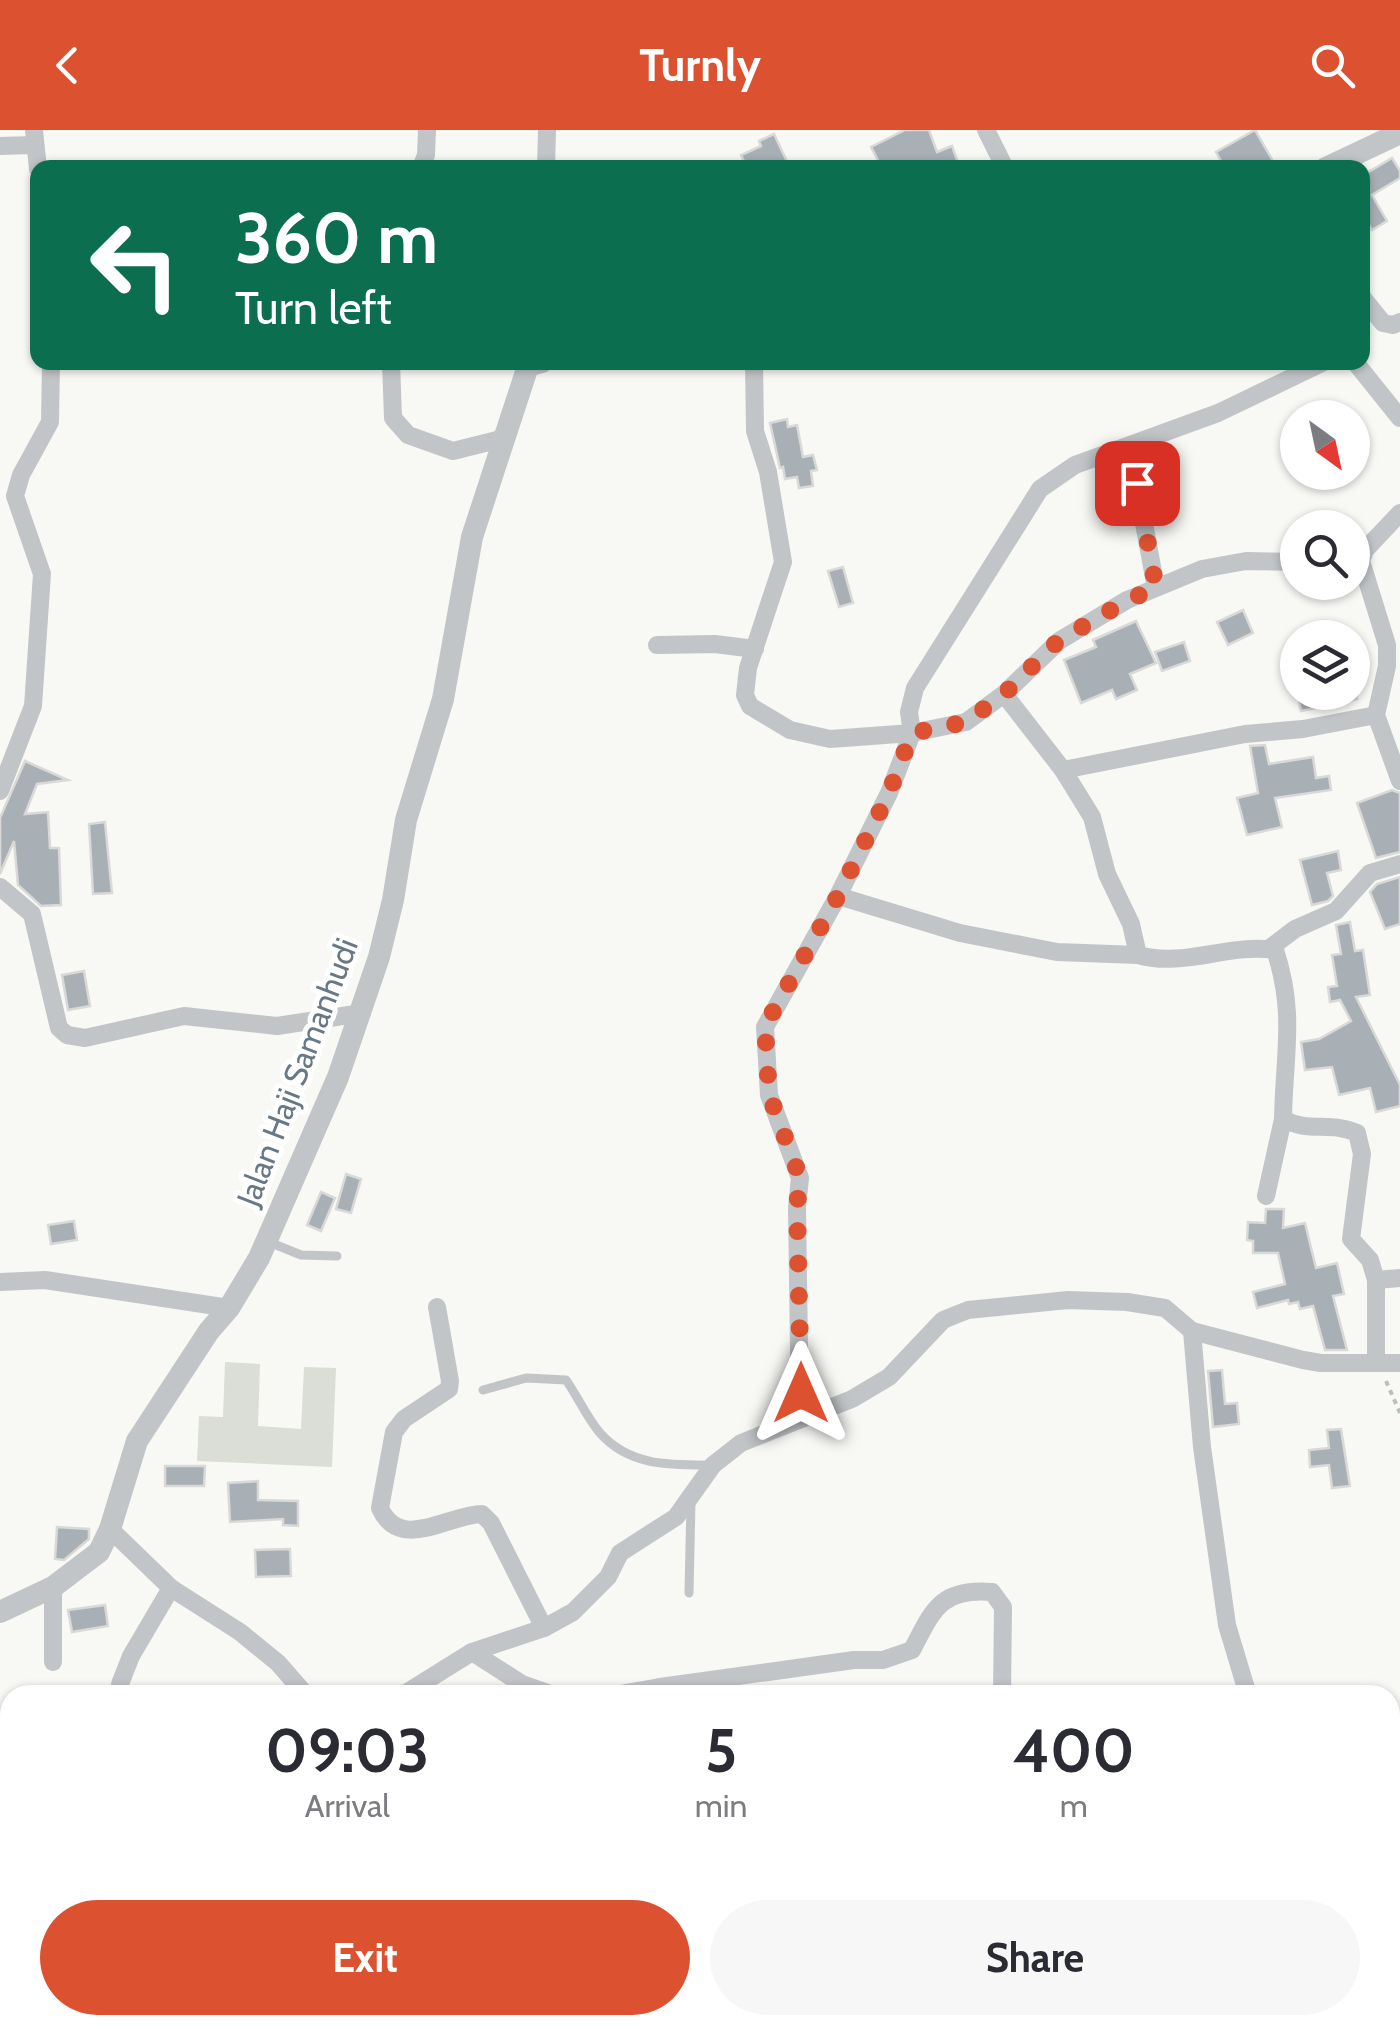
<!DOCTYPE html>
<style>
:root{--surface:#fff;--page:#f7f7f7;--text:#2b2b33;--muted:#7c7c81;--accent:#dc5231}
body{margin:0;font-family:Cabin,sans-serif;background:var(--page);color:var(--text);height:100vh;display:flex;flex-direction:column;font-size:38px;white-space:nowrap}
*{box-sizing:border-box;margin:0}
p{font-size:32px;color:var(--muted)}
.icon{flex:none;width:55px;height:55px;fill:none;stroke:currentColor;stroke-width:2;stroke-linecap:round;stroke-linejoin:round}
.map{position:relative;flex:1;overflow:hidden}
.sheet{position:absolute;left:0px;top:1555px;width:1400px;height:350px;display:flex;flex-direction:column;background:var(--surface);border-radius:30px 30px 0 0;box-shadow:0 2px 8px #0004}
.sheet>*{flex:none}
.top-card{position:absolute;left:30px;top:30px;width:1340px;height:210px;border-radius:20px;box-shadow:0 2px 8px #0004;background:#0b6e4f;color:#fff;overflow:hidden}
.needle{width:65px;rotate:147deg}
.controls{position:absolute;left:1280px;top:270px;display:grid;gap:20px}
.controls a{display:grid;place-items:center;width:90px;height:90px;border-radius:50%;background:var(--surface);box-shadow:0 2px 8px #0004;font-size:50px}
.pin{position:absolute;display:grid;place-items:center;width:85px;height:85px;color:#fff;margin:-42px;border-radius:20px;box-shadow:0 5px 15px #0006}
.me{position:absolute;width:110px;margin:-55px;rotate:0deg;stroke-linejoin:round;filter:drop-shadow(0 0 8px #0008)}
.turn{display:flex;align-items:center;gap:35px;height:210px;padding:0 40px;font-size:45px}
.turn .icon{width:130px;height:130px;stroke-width:2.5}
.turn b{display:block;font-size:70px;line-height:85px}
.eta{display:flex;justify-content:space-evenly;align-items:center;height:170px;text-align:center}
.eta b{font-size:60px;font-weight:800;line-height:70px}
.button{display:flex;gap:20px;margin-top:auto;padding:20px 40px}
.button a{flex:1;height:115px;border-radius:60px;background:var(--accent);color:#fff;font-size:40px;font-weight:800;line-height:115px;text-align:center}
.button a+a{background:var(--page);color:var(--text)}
header{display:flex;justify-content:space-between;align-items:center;height:130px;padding:0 40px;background:var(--accent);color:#fff;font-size:45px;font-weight:800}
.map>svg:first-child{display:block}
.green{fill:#daded6}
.building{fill:#a8b0b6;stroke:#d9d9d7;stroke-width:2.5}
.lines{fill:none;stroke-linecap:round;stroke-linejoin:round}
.path{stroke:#bbbec0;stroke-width:4;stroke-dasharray:5 5;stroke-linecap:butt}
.service{stroke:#c1c5c8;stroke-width:9}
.minor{stroke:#c1c5c8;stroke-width:18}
.tertiary{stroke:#c1c5c8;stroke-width:22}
.route{stroke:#dc5231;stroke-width:18;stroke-dasharray:0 32.4}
.labels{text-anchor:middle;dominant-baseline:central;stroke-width:10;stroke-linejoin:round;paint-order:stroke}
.street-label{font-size:32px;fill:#687985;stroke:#fff}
</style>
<header><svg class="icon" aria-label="back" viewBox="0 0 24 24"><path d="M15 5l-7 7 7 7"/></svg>Turnly<svg class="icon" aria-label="search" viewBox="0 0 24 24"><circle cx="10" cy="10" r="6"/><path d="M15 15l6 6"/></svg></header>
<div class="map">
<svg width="1400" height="1905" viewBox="0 0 1400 1905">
<rect width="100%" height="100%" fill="#f8f8f5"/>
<path class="green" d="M225 1232 260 1234 258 1296 301 1299 304 1237 336 1238 332 1337 197 1331 199 1286 223 1287Z"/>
<g class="building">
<path d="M905 0H929L937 22 952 16 960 38H882L871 17Z"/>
<path d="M1255 0 1277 38H1225L1216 22Z"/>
<path d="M774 4 790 38H747L741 25 761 16 759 11Z"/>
<path d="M1392 28 1400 41V48L1372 65 1387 91 1372 100 1362 84V46Z"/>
<path d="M787 289 788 297 797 295 803 327 813 325 817 340 811 341 813 356 799 358 797 347 785 349 783 337 780 338 770 293Z"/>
<path d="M843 437 853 473 839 477 828 441Z"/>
<path d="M1243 480 1253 503 1228 515 1217 492Z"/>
<path d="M1136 491 1156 533 1130 544 1137 560 1116 569 1112 560 1081 573 1064 530 1096 517 1093 510Z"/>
<path d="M1184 512 1190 531 1162 541 1155 522Z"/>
<path d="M1297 562H1356L1357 569 1301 581Z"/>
<path d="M1265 615 1269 634 1313 627 1316 648 1329 646 1331 660 1275 668 1282 697 1247 705 1237 668 1258 663 1250 616Z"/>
<path d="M25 631 68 650 37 654 25 684 48 682 50 718H59L61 775 41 776 18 755 14 711 0 744V688Z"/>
<path d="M1392 660 1400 663V722L1376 728 1357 673Z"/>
<path d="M105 692 112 763 93 764 89 694Z"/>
<path d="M1338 721 1341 740 1327 743 1333 766 1328 771 1312 775 1300 730Z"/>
<path d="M1400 747V794L1385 799 1370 762 1377 754Z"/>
<path d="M1350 792 1355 821 1363 820 1370 865 1356 867 1400 955V976L1376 982 1370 958 1339 965 1332 937 1305 940 1301 912 1319 909 1351 891 1340 870 1330 872 1328 857 1337 856 1332 825 1341 824 1336 795Z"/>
<path d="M84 841 90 876 68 880 62 845Z"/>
<path d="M346 1044 361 1049 351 1083 336 1079Z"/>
<path d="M321 1062 335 1068 321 1101 307 1095Z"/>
<path d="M1266 1079H1284L1283 1098 1305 1093 1316 1138 1337 1133 1344 1164 1333 1166 1347 1220H1325L1313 1176 1300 1179 1298 1172 1289 1174 1288 1170 1257 1178 1253 1162 1285 1154 1278 1123H1253V1111L1247 1110 1248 1092 1265 1093Z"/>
<path d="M74 1091 77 1110 51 1114 48 1095Z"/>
<path d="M1222 1240 1225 1274 1237 1273 1239 1294 1213 1297 1208 1241Z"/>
<path d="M1341 1299 1350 1356 1332 1358 1329 1335 1310 1337 1309 1320 1329 1318 1327 1300Z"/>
<path d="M165 1336H205L204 1356H165Z"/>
<path d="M258 1351V1370L298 1371V1396L283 1395V1389L230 1392 228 1353Z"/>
<path d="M57 1397 89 1399V1409L64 1430 55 1429Z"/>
<path d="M290 1419 291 1446 256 1447 255 1420Z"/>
<path d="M105 1475 108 1496 72 1502 68 1480Z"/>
</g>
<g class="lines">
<path class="path" d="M1386 1251 1400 1283"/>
<g class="service">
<path d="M269 1112 301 1125 337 1126"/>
<path d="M483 1260 526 1248 566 1250C578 1267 587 1288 600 1303 629 1336 670 1335 710 1335"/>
<path d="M689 1463 691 1372"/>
</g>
<g class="minor">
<path d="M34 0 38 39"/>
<path d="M986 0 1005 38"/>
<path d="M0 16 33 15"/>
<path d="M421 38 426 25 427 0"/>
<path d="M546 38 547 0"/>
<path d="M1362 167 1383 193 1393 195 1400 192"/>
<path d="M391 232 393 288 408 305 453 321 505 308"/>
<path d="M754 232 755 301 768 342 783 432 748 538 745 565 750 576 790 600 830 609 912 603 966 592 1004 564 1059 511 1127 470 1202 439 1246 431 1298 432"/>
<path d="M1355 232 1400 288"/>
<path d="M1130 318 1156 458"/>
<path d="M1400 383 1365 420 1361 431 1387 515V536L1376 585 1400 651"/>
<path d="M657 515 715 514 755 519"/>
<path d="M1004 564 1063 640 1245 604 1303 599 1376 585"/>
<path d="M1063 640 1092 687 1107 744 1131 794 1138 825C1183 838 1229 813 1275 820 1296 883 1284 925 1283 989 1308 1003 1331 991 1357 1003L1362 1024 1351 1109 1370 1130 1376 1150V1232"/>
<path d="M0 661 33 576 42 444 15 366 21 345 50 292 51 232"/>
<path d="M0 757 32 784 59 898 67 905 85 908 184 886 277 896 362 883"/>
<path d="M838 766 960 803 1057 822 1138 825"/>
<path d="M1270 818 1295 799 1336 781 1370 743 1400 734"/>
<path d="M1266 1066 1283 989"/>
<path d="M1376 1150 1400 1148"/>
<path d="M0 1152 45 1150 229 1178"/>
<path d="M437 1177 450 1251 449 1259 404 1289 394 1302 380 1378C400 1423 449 1384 482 1384L491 1393 544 1498"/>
<path d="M1192 1201 1202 1317 1227 1495 1248 1565"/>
<path d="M800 1288 797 1077 800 1048 769 965 765 897 838 766 889 663 912 603 909 582 915 558 1040 359 1075 335 1218 283 1324 232"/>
<path d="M110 1399 171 1458 240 1502 278 1533 306 1565"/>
<path d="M53 1457V1532"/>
<path d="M472 1522 522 1554 553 1565"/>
<path d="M120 1554 131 1526 171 1458"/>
<path d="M403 1565 472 1522 544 1498 573 1482 608 1447 620 1423 676 1387 713 1335 741 1313 852 1269 889 1247 943 1190 968 1180 1068 1170 1127 1172 1165 1178 1192 1201 1303 1230 1321 1233H1400"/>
<path d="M614 1565 660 1557"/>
<path d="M660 1565V1557L854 1530H883L912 1520C933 1480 940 1458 992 1462L1003 1477 1002 1565"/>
<path d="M695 1895 698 1905"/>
<path d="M806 1895 818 1905"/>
<path d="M226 1905 229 1895"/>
<path d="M598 1905 601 1895"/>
<path d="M930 1905 953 1895"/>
<path d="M1065 1905V1895"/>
</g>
<g class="tertiary">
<path d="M1326 38 1400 3"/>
<path d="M0 1482 53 1457 99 1422 110 1399 137 1311 209 1201 229 1178 259 1128 338 947 379 827 393 770 406 690 443 569 472 407 528 236 542 232"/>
</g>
</g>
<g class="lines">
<path class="route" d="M801 1263 797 1076 800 1048 769 964 765 896 838 766 889 663 912 603 966 592 1004 564 1058 511 1128 470 1156 458 1137 353"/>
</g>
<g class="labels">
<g class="street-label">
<text transform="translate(297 942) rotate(-69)">Jalan Haji Samanhudi</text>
</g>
</g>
</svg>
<div class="controls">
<a><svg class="needle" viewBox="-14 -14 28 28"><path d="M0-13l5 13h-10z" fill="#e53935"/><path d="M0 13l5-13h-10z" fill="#7c7c81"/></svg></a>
<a><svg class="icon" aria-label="search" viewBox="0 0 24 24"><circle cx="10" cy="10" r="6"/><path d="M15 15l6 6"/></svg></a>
<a><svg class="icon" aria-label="layers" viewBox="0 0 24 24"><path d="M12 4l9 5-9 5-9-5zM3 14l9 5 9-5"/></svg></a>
</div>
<div class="pin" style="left:1137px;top:353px;background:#d93025"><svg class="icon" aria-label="arrive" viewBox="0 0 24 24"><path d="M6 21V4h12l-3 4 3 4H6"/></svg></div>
<svg class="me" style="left:801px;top:1263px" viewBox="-20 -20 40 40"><path d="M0-17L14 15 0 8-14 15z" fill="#dc5231" stroke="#fff" stroke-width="4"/></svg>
<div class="top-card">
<div class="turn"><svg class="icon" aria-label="left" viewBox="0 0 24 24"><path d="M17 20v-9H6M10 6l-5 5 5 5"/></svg><div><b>360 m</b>Turn left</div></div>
</div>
<section class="sheet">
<div class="eta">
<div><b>09:03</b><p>Arrival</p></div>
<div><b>5</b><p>min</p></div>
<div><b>400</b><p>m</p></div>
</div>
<div class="button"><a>Exit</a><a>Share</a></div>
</section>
</div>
